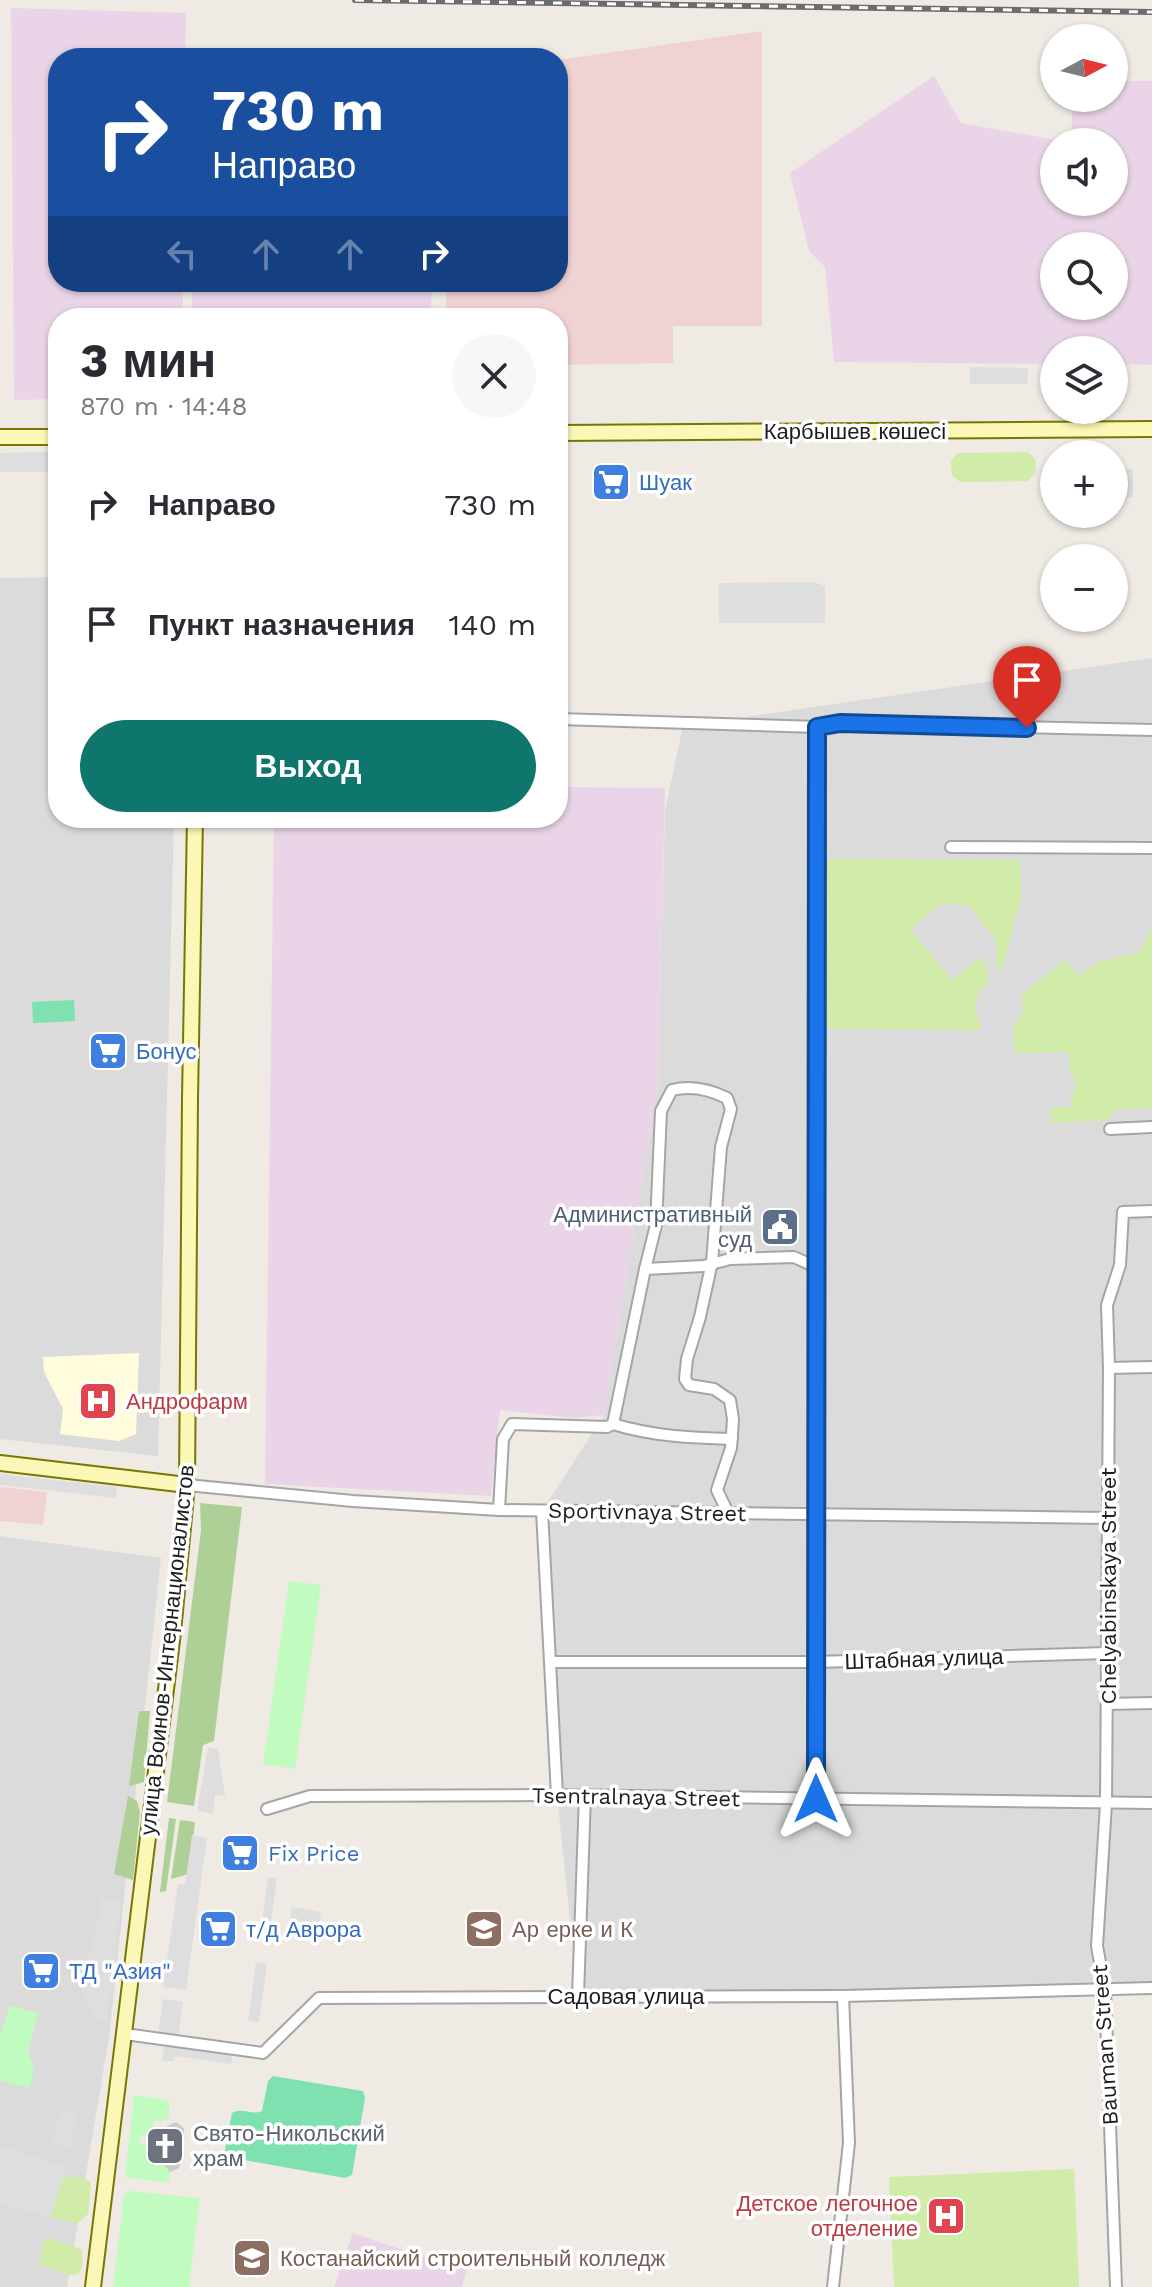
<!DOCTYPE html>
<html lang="ru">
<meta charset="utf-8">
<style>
:root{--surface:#fff;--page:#f7f7f7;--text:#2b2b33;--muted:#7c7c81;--accent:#0f766e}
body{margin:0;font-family:"Work Sans",sans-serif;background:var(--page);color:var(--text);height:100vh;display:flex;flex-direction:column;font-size:30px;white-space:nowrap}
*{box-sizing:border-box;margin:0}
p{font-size:26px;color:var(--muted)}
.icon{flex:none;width:44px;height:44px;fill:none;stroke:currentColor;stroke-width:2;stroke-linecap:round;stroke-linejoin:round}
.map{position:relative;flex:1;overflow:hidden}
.side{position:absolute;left:48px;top:308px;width:520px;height:520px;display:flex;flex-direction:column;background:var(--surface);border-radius:32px;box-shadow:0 2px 6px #0004}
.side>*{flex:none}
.guide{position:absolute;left:48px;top:48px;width:520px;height:244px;border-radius:32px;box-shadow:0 2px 6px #0004;background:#1a4fa0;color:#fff;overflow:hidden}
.needle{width:52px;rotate:83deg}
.tools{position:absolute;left:1040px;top:24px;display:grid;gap:16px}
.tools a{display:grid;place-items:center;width:88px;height:88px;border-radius:50%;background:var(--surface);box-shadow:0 2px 6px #0004;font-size:40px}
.pin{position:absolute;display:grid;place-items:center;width:68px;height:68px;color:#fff;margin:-82px -34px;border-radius:50% 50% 50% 0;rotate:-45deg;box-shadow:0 0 8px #0007}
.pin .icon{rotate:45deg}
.me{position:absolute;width:88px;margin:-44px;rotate:0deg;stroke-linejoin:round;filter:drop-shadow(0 0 6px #0008)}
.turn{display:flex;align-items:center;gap:28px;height:168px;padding:0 32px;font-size:36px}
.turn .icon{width:104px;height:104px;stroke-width:2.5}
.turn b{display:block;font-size:56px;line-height:68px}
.lanes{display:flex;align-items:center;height:76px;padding:0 32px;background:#0003;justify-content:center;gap:40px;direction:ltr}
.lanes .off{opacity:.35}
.round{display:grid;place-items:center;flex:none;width:84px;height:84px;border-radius:42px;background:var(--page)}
.head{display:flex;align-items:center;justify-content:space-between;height:136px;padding:0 32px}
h1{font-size:48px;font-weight:700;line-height:60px}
.action{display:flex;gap:16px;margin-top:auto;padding:16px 32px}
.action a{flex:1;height:92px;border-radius:48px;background:var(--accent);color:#fff;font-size:32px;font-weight:700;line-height:92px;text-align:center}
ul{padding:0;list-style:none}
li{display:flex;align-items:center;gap:24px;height:120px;padding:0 32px}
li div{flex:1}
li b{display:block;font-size:30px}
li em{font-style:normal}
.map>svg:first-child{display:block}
.residential{fill:#dcdbdb}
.commercial{fill:#f1d2d4}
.industrial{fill:#e9d5e7;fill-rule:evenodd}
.education{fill:#fffbdd}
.religious{fill:#ccc}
.grass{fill:#d1eba8}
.forest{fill:#aed097}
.park{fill:#c1fbbf}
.pitch{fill:#7fe1b0}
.parking{fill:#dedede}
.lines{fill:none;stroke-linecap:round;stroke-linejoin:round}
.street-casing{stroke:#a5a5a5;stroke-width:14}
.secondary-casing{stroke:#787702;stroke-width:18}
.street{stroke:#fff;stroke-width:10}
.secondary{stroke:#fbf7b6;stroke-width:14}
.rail-casing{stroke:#6c6c6c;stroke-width:6}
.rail{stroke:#fff;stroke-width:3;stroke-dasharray:9;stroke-linecap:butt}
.route-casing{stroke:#114b97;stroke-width:20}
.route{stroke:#1a73e8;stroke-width:14}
.labels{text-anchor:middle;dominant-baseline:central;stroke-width:7;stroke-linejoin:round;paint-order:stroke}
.street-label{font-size:22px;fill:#1e1e1e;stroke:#fff}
.shop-label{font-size:22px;fill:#366cbe;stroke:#fff;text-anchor:start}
.service-label{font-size:22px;fill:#4e5e75;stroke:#fff;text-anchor:end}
.health-label{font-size:22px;fill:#be3a42;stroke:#fff;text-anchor:start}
.education-label{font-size:22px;fill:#785e54;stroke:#fff;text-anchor:start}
.worship-label{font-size:22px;fill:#5b616d;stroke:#fff;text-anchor:start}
</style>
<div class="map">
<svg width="1152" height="2287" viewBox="0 0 1152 2287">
<rect width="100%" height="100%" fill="#efeae4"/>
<g class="residential">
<path d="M58 577V818H174L158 1456 0 1439V578Z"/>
<path d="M1152 658V1985L578 1996 557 1795 542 1511 604 1415 658 1083 665 811 683 726Z"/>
<path d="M0 1536 161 1558 109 2037 67 2287H0Z"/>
</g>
<g class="commercial">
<path d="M762 31V326H673V363L558 365V318H446V282H558V60Z"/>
<path d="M0 1487 47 1492 43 1525 0 1521Z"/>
</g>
<g class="industrial">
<path d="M11 8 186 13 185 58H58V282H183V318H58V399L14 400Z"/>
<path d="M934 76 961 123 1067 142H1054V202H1114V142H1071L1073 98H1114V81H1152V365L1114 364V350H1054V364L834 362 825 267 809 251 790 173ZM1114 246V306H1054V246Z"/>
<path d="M192 282H432L431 311H419V318H192Z"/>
<path d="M558 787 665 788 658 1083 604 1415 572 1418 500 1410 491 1496 265 1484 274 818H558Z"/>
<path d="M353 2233 438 2262 442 2254 469 2262 462 2287H334Z"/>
</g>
<g class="education">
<path d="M139 1353 136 1434 119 1441 60 1434 63 1409 44 1372 43 1357Z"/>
<path d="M474 1918H494L493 1941 474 1940Z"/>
</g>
<path class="religious" d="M176 2122 184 2128 183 2138 173 2142V2152L181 2158 179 2168 170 2172 162 2166 163 2156 155 2150 157 2140 166 2136 167 2126Z"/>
<g class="grass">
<path d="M1028 452 1036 460V472L1028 481 960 482 952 475 951 461 958 453Z"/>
<path d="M827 859 1020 860 1021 898 1002 970H998L996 940 969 906 942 903 910 930 953 980 980 957 988 967V984C972 996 972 1009 982 1025L979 1030 825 1029Z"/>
<path d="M1152 927V1108L1115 1109 1109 1120 1051 1123V1107H1071V1096L1076 1089V1080L1070 1074 1069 1052 1016 1053 1014 1050 1013 1027C1022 1016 1025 1009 1021 995L1065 960 1079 976 1100 961 1139 953Z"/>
<path d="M1074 2169 1079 2287H894L889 2177Z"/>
<path d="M63 2177H81L91 2182 88 2214 78 2223 51 2218Z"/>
<path d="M50 2238 81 2249 83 2262 79 2274 69 2275 39 2264 44 2240Z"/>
</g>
<g class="forest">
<path d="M200 1503 242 1507 214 1741 203 1745 194 1806 167 1802 201 1530Z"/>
<path d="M139 1711H150L144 1782 129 1786Z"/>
<path d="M128 1796 137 1801 140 1812 133 1880 114 1874Z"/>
<path d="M169 1818 176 1819 166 1891 160 1892Z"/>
<path d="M180 1820 195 1822 189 1874 171 1879Z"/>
</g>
<g class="park">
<path d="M289 1581 321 1585 295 1769 263 1764Z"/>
<path d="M10 2005 38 2013 28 2053 34 2066 30 2088 0 2081V2037Z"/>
<path d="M134 2095 169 2100V2119L153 2122 150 2138 140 2136 139 2143 148 2146V2158L160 2160 170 2172 169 2183 125 2177Z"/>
<path d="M130 2191 200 2198 189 2287H113L124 2195Z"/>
</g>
<g class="pitch">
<path d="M74 1000 75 1021 33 1023 32 1002Z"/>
<path d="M273 2076 363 2091 365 2098 352 2175 345 2178 227 2157 225 2150 232 2113C241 2107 252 2116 262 2111L268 2081Z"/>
</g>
<g class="parking">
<path d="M970 367 1028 368 1027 384H970Z"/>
<path d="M48 452V472H0V453Z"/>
<rect x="1114" y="469" width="19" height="28"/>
<path d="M814 582 825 586V623H719V583Z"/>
<path d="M0 1474 117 1487 116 1498 0 1485Z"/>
<path d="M208 1747 218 1749 225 1796 215 1795 213 1814 197 1811Z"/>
<path d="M192 1835 207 1838 186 1990 163 1987 178 1884 185 1885Z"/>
<path d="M268 1877 277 1878 270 1930 261 1929Z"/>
<path d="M103 1897 121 1902 107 2023 92 2020 95 2010 85 2002 81 1991Z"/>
<path d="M292 1907 321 1912 318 1936 288 1932Z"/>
<path d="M256 1962 267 1964 259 2022 248 2021Z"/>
<path d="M163 1999 183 2002 178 2037 158 2034Z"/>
<path d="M164 2045 233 2052 231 2064 175 2056 174 2061H162Z"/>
<path d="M60 2111 77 2113 70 2150 65 2145 52 2142Z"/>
<path d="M0 2146 66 2167 51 2218 0 2203Z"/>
</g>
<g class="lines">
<g class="street-casing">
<g id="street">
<path d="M558 719 817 727 840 723 1152 730"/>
<path d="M951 847 1152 848"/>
<path d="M1110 1129 1152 1127"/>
<path d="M645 1269 656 1225 661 1111 672 1090C691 1085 709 1089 727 1098L731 1109 721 1147 712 1262 700 1317 687 1359 685 1379 689 1385 714 1389 730 1400 733 1419 731 1448 717 1490 728 1513"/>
<path d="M1109 1368 1152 1367"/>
<path d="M613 1424C652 1436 691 1438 732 1439"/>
<path d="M187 1485 353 1501 499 1510 1108 1518"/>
<path d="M499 1510 503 1439 512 1424 607 1427 613 1424 645 1269 704 1266 730 1259 794 1257 816 1267"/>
<path d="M542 1511 557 1795"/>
<path d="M550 1662H816L1107 1653"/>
<path d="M1107 1704 1152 1703"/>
<path d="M816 1799 815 1035 817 727"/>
<path d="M267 1809 310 1796 557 1795 1152 1803"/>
<path d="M578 1996 585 1795"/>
<path d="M125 2034 263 2053 319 1998 843 1996 1152 1988"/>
<path d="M833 2287 849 2143 843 1996"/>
<path d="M1116 2287 1105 1990 1097 1946 1106 1804 1109 1368 1107 1305 1120 1265 1123 1212 1152 1211"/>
</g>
</g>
<g class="secondary-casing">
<g id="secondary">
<path d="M558 433 1152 429"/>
<path d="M0 437H58"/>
<path d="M0 1463 187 1485"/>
<path d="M93 2287 173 1632 187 1485 190 1098 195 818"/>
</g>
</g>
<use href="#street" class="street"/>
<use href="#secondary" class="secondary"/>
<g class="rail-casing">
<path id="rail" d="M355 0 1152 12"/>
</g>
<use href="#rail" class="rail"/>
</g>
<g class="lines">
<g class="route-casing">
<path id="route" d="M816 1799 817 727 840 723 1027 728"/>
</g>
<use href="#route" class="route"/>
</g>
<defs>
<g id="supermarket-square" transform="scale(2)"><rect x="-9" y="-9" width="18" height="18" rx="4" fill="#3f7fe0" stroke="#fff"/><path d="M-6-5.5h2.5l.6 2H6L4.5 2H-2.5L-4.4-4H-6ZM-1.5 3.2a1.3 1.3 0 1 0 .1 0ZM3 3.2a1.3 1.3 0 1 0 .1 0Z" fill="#fff"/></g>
<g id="civic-square" transform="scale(2)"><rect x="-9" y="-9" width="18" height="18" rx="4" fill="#5c6f8a" stroke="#fff"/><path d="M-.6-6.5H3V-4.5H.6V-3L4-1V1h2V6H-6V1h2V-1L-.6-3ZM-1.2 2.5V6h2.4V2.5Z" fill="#fff"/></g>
<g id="hospital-square" transform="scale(2)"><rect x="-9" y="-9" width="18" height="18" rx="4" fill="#e0444e" stroke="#fff"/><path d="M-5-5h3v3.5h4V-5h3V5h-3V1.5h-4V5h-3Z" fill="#fff"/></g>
<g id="school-square" transform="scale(2)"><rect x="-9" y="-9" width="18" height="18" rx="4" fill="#8d6e63" stroke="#fff"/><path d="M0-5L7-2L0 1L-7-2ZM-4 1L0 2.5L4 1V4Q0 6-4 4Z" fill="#fff"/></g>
<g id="church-square" transform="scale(2)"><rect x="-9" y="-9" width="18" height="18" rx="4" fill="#6b7280" stroke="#fff"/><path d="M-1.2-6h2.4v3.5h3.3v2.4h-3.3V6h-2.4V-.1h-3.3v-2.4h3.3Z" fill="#fff"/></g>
<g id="university-square" transform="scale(2)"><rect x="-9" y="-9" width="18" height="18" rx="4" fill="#8d6e63" stroke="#fff"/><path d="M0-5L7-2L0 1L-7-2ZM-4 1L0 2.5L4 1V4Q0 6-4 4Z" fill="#fff"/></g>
</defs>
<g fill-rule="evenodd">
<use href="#supermarket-square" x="611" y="482"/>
<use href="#supermarket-square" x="108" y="1051"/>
<use href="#civic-square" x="780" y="1227"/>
<use href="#hospital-square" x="98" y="1401"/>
<use href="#supermarket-square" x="240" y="1853"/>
<use href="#supermarket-square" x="218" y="1929"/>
<use href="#school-square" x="484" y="1929"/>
<use href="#supermarket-square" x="41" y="1971"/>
<use href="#church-square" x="165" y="2146"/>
<use href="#hospital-square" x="946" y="2216"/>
<use href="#university-square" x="252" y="2258"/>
</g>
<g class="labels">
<g class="street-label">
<text x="855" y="431">Карбышев көшесі</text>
<text transform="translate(647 1512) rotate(1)">Sportivnaya Street</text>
<text transform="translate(1108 1586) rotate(-90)">Chelyabinskaya Street</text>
<text transform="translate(167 1650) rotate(-84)">улица Воинов-Интернационалистов</text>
<text transform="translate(924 1659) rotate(-2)">Штабная улица</text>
<text transform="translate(636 1797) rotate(1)">Tsentralnaya Street</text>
<text x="626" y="1996">Садовая улица</text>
<text transform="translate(1105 2045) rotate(-94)">Bauman Street</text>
</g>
<g class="shop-label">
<text x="639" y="482">Шуак</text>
<text x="136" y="1051">Бонус</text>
<text x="268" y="1853">Fix Price</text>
<text x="246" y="1929">т/д Аврора</text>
<text x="69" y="1971">ТД "Азия"</text>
</g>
<g class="service-label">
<text x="752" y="1214">Административный<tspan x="752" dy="25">суд</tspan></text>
</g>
<g class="health-label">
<text x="126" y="1401">Андрофарм</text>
<text x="918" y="2203" text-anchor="end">Детское легочное<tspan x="918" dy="25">отделение</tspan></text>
</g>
<g class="education-label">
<text x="512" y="1929">Ар ерке и К</text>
<text x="280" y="2258">Костанайский строительный колледж</text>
</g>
<g class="worship-label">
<text x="193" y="2133">Свято-Никольский<tspan x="193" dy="25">храм</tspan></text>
</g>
</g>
</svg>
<div class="tools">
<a><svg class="needle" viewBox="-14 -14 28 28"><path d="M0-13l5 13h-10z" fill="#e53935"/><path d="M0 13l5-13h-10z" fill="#7c7c81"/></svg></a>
<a><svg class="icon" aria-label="sound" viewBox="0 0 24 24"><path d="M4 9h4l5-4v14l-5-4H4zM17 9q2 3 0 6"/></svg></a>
<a><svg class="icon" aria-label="search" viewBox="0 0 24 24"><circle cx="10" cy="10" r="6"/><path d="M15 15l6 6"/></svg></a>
<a><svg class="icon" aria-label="layers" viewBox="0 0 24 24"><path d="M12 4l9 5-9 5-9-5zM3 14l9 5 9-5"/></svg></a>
<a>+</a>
<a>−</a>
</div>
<div class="pin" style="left:1027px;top:728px;background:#d93025"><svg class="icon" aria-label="arrive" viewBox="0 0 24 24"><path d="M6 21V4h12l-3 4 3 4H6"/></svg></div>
<svg class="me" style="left:816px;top:1799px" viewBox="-20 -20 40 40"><path d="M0-17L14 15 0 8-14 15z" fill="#1a73e8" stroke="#fff" stroke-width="4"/></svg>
<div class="guide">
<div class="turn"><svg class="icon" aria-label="right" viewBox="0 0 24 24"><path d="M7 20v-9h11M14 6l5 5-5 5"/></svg><div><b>730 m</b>Направо</div></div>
<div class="lanes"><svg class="icon off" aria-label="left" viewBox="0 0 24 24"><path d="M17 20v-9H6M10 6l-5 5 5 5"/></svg><svg class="icon off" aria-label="ahead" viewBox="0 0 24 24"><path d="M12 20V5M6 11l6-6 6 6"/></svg><svg class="icon off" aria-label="ahead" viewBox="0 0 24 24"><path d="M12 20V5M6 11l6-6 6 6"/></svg><svg class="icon" aria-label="right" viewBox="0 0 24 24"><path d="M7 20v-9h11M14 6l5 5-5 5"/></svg></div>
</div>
<section class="side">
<div class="head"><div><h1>3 мин</h1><p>870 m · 14:48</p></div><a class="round"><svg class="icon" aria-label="close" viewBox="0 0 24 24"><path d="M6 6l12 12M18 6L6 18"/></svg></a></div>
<ul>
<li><svg class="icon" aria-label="right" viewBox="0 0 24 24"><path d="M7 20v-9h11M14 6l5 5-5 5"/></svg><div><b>Направо</b></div><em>730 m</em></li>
<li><svg class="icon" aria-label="arrive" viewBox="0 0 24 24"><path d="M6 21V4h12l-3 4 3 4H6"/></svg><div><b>Пункт назначения</b></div><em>140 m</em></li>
</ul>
<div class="action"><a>Выход</a></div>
</section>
</div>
